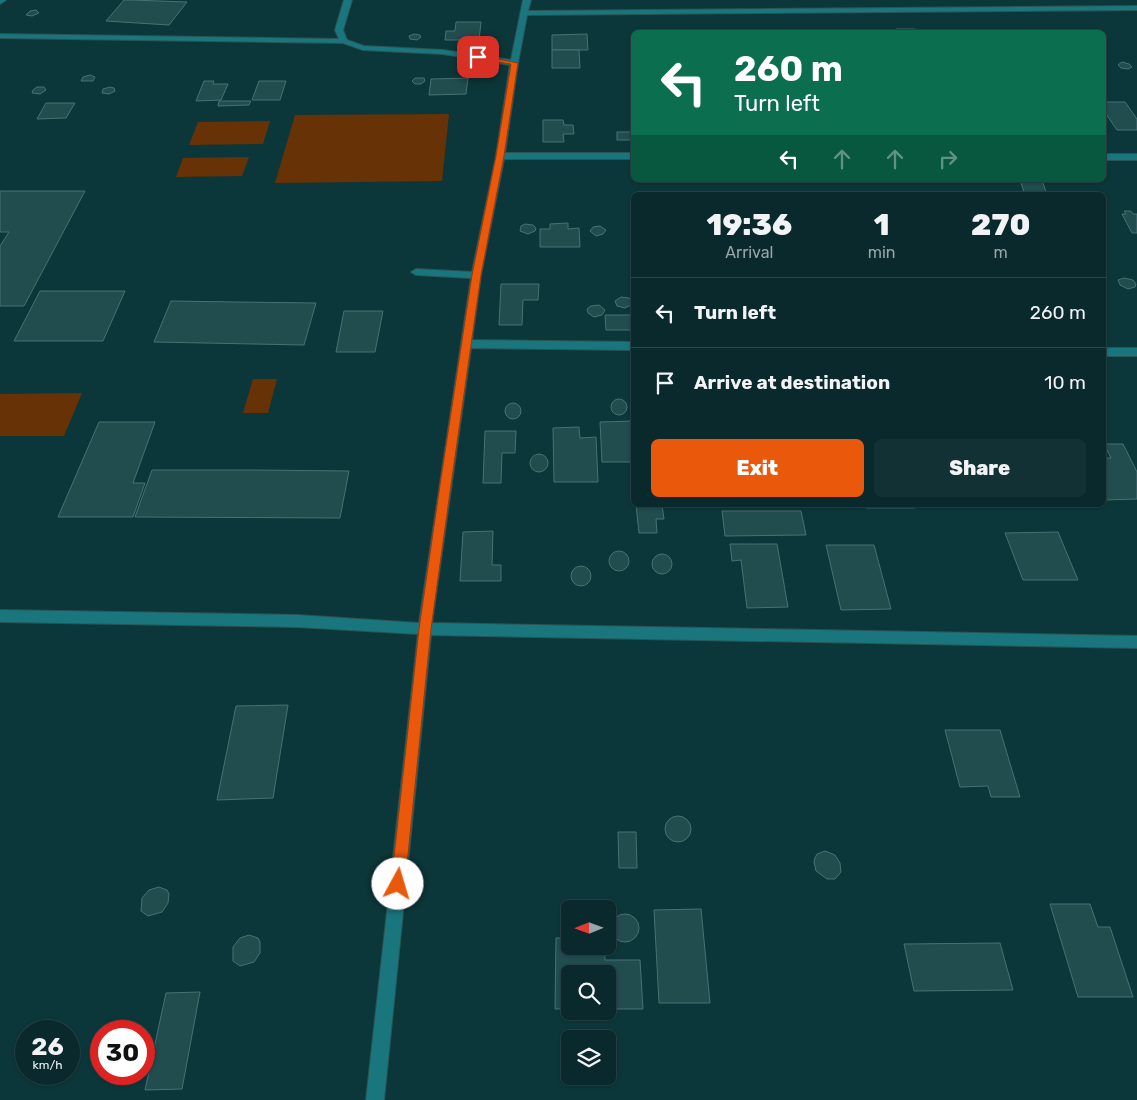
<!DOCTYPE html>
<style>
:root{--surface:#09292c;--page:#123134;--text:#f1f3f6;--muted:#99a6a9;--line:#294548;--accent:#ea580c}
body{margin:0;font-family:Rubik,sans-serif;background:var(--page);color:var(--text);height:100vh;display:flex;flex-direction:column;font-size:19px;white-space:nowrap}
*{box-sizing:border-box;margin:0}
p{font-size:16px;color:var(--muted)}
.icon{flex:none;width:28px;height:28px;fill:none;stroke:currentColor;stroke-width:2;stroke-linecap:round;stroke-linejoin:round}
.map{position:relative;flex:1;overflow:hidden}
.panel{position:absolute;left:631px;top:192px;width:475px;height:315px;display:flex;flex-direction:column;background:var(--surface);border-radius:8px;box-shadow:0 1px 4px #0004,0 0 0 1px var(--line)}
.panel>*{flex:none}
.top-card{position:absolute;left:631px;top:30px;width:475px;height:152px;border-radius:8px;box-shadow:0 1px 4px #0004,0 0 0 1px var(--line);background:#0b6e4f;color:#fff;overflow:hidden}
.needle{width:32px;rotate:269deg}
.buttons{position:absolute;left:561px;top:900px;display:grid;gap:10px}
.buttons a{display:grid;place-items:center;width:55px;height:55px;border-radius:8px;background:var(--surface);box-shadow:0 1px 4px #0004,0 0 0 1px var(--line);font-size:25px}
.speed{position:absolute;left:15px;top:1020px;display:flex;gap:10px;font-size:25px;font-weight:700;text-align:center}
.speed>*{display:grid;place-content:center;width:65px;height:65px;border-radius:50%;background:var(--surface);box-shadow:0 1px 4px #0004,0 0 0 1px var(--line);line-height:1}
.speed small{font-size:12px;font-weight:400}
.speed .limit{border:8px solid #d22;background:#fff;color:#111}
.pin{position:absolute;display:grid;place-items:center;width:42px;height:42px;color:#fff;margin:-21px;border-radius:10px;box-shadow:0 2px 8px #0006}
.me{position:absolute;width:55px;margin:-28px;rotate:6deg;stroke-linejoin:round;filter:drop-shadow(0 0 4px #0008)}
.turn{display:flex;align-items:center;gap:18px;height:105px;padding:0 20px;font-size:22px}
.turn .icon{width:65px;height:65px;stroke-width:2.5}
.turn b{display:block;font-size:35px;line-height:42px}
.lanes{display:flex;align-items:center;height:48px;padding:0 20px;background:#0003;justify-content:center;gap:25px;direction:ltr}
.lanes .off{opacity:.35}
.eta{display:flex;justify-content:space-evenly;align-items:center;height:85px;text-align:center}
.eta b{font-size:30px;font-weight:800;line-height:35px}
.primary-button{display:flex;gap:10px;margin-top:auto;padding:10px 20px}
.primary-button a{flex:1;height:58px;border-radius:8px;background:var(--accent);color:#fff;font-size:20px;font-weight:800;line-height:58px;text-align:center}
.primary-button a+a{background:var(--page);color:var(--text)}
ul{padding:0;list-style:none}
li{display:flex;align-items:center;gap:15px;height:70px;padding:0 20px;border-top:1px solid var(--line)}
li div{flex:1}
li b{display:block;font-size:19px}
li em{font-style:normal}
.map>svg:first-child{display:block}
.green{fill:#673206}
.building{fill:#214d4f;stroke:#487174}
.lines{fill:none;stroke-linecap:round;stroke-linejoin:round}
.minor-casing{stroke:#2c5356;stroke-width:2}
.minor{fill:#19767c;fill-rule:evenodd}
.route{fill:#ea580c;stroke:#983908}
</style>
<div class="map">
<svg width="1137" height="1100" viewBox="0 0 1137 1100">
<rect width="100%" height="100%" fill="#0c373a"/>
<g class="green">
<path d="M449 114 442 181 275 183 295 115Z"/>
<path d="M270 121 263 144 189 145 198 122Z"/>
<path d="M249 157 242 176 176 177 183 158Z"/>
<path d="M253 379H277L268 413H243Z"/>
<path d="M82 393 64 436H0V394Z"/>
</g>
<g class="building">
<path d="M124 0H131L187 2 169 25 106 21Z"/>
<path d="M30 11 36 10 39 13 32 16 26 15Z"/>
<path d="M456 22H481L479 40H445L446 31H455Z"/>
<path d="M896 29H915L917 32H898Z"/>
<path d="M414 34 420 35 421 37 417 40 410 39 409 36Z"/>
<path d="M587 34 588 50H552V35Z"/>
<path d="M552 50H579L580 68H552Z"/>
<path d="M1122 62 1129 64 1132 67 1128 69 1121 68 1118 65Z"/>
<path d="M90 75 95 77 93 81H81L83 77Z"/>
<path d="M415 78H424L425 81 421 84H415L412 81Z"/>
<path d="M468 78 466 94 429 95 431 79Z"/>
<path d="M204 81H214L213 84H228L221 100 196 101Z"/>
<path d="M259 81H286L280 100H252Z"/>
<path d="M37 87H44L46 90 40 94 32 93 33 90Z"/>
<path d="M110 87 114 88 115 91 109 94 102 93 103 89Z"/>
<path d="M219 101H251L249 105 218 106Z"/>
<path d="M1104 102H1125L1137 119V130H1117L1104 111Z"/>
<path d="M46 103H75L66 118 37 119Z"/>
<path d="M543 120H563L564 125H573L574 134H563L564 142H543Z"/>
<rect x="617" y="132" width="17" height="8"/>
<path d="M1020 180H1042L1047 195H1025Z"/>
<path d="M0 191H85L24 306H0V246L9 232H0Z"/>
<path d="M1124 211H1131L1133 214H1137V233H1132L1122 214H1126Z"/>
<path d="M568 223V229L579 228 580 247H540V229H550V224Z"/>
<path d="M525 224 533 225 536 228 535 231 528 234 520 231 521 226Z"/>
<path d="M600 226 606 230 603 234 596 236 590 231 593 227Z"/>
<path d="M1124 278 1133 280 1136 284 1135 287 1128 289 1120 285 1118 280Z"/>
<path d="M501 284H539L538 300H523L522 325H499Z"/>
<path d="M40 291H125L103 341H14Z"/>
<path d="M621 297 629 298 632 301 631 305 625 308 617 306 615 301Z"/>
<path d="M171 301 236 302 316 303 304 345 154 342Z"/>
<path d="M599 305 605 310 602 315 594 317 588 313 587 309 591 306Z"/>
<path d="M344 311H383L375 352H336Z"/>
<path d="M605 315H634V330H606Z"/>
<circle cx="619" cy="407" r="8"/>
<circle cx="513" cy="411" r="8"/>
<path d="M634 421V440H632L633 462H602L600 422Z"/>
<path d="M99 422H155L133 483H145L133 517H58Z"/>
<path d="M579 427 580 438 596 437 598 482H554L553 428Z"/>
<path d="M485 431H516L515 453H502L501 483H483Z"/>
<path d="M1104 444H1123L1137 472V499L1104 500V458H1111Z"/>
<circle cx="539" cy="463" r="9"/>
<path d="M152 470H255L349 471 340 518 135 517Z"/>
<path d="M636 505H662L664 519H656L657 533H639Z"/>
<path d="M866 505H914L915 508H866Z"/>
<path d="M722 511H801L806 535 725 536Z"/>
<path d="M493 531 492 565H501V581H460L463 532Z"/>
<path d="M1058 532 1078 580H1023L1005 533Z"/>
<path d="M730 544H777L788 607 747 608 741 560 732 561Z"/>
<path d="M826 545H874L891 609 841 610Z"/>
<circle cx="619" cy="561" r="10"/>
<circle cx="662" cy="564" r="10"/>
<circle cx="581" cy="576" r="10"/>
<path d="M288 705 273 798 217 800 236 706Z"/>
<path d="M945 730H1000L1020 797H991L988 786 960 787Z"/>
<circle cx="678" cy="829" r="13"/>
<path d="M618 832H636L637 868H619Z"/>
<path d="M825 851 835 855 840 863 841 872 835 879H827L816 871 814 862 815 858 817 854Z"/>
<path d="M159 887 167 890 169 894 168 903 162 912 148 916 141 911 142 898 149 890Z"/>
<path d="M1050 904H1090L1098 927H1110L1133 997H1078Z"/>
<path d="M701 909 710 1003H659L654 910Z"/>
<circle cx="625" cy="928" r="14"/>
<path d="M249 935 258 938 260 942V953L254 962 240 966 233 961V947L240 938Z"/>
<path d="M556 938H570V946H604L605 960H640L643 1009H608V974H570V1009H555Z"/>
<path d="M1000 943 1013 990 914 991 904 944Z"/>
<path d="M200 992 182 1089 145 1090 166 993Z"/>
</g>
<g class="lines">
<g class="minor-casing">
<g id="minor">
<path d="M0 0H6L0 4Z"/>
<path d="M344 0H352L343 30 347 40 364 46 443 50 511 60 523 0H531L528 11 1137 6V10L527 15 518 63 505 153H634V159H504L481 275 472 340 634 342V350L471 348 432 623 1137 636V648L431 635 384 1100H366L418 634 297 627 0 622V610L297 615 419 623 471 278 416 275 411 272 416 269 472 272 496 156 510 65 443 54 363 50 343 43 0 38V34L339 39 335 30Z"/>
<rect x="1104" y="154" width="33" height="6"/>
<rect x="1104" y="348" width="33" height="8"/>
</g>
</g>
<use href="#minor" class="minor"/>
</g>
<path class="route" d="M478 55 518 63 504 156 481 275 451 485 431 629 405 884 403 889 398 891 393 889 391 884 419 629 440 485 472 275 496 156 511 64 476 59 475 57Z"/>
</svg>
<div class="buttons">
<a><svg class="needle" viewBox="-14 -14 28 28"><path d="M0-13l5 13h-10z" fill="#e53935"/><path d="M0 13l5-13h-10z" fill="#99a6a9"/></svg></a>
<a><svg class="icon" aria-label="search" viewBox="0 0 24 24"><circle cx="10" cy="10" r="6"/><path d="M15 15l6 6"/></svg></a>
<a><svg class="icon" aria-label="layers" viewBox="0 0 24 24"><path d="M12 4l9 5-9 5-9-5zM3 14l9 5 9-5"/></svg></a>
</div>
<div class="speed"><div>26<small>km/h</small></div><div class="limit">30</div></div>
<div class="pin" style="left:478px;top:57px;background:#d93025"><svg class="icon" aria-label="arrive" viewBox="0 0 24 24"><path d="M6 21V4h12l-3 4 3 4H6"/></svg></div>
<svg class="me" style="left:398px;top:884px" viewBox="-20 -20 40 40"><circle r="19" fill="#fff"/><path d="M0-13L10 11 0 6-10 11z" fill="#ea580c"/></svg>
<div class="top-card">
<div class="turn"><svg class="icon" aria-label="left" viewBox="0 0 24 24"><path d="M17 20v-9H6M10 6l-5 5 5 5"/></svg><div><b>260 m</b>Turn left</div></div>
<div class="lanes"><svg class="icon" aria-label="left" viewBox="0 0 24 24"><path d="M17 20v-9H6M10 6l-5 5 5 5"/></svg><svg class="icon off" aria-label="ahead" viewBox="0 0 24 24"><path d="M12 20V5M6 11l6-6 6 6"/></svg><svg class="icon off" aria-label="ahead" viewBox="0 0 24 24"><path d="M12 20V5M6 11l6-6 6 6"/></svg><svg class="icon off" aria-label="right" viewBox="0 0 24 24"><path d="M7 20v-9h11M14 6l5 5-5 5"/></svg></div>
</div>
<section class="panel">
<div class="eta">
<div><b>19:36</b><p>Arrival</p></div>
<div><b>1</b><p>min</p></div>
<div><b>270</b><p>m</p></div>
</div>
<ul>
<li><svg class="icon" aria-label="left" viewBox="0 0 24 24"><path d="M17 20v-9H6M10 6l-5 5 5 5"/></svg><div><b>Turn left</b></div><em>260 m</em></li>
<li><svg class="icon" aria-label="arrive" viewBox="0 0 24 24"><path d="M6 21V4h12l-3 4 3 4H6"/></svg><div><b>Arrive at destination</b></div><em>10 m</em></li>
</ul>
<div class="primary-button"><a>Exit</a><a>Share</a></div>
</section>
</div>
